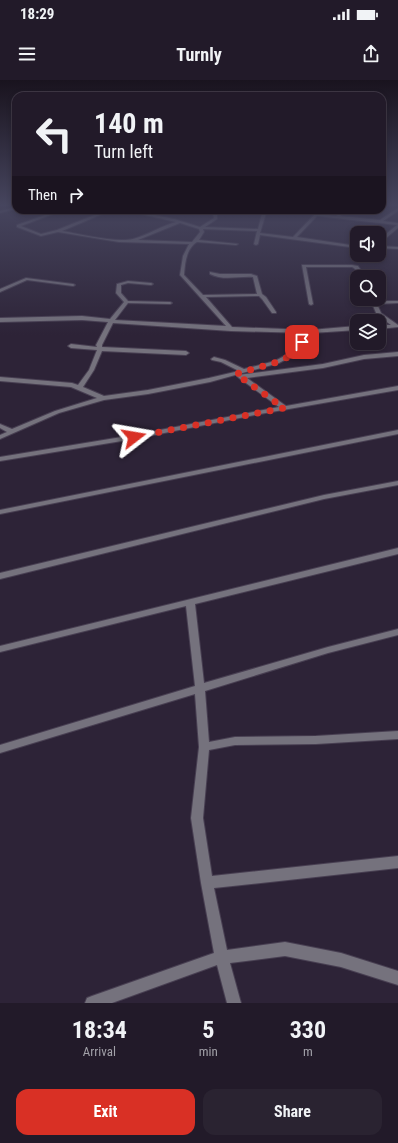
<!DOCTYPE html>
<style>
:root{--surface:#221a29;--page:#2a2331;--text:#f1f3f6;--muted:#a2a1a8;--line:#3f3846;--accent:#d93025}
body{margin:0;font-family:"Roboto Condensed",sans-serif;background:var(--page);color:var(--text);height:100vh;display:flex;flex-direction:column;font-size:15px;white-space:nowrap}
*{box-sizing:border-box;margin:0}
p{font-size:13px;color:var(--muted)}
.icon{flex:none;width:22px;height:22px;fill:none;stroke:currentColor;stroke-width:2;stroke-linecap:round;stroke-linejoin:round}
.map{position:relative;height:923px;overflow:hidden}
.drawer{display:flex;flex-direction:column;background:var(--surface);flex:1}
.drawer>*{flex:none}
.guide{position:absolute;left:12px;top:12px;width:374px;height:122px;border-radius:12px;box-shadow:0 2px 6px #0003,0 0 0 1px var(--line);background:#221a29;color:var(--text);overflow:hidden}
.fabs{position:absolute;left:350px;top:146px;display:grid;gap:8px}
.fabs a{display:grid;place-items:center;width:36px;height:36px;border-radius:8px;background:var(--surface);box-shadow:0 2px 6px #0003,0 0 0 1px var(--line);font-size:20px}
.pin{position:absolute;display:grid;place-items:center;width:34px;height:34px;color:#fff;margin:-17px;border-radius:8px;box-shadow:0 2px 6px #0006}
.me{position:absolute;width:44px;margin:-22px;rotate:76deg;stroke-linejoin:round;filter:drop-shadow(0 0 3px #0008)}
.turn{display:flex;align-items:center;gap:14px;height:84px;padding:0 16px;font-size:18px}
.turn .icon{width:52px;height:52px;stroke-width:2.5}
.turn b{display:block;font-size:28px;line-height:34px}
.then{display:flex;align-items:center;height:38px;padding:0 16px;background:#0003;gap:8px;font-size:15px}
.eta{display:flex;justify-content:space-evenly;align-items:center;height:68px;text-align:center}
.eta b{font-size:24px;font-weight:700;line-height:28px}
.button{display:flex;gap:8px;margin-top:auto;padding:8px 16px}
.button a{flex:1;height:46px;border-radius:12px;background:var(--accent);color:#fff;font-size:16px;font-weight:700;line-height:46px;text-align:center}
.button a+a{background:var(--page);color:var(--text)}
.status{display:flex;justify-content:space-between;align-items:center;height:28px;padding:0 20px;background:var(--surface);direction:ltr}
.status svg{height:11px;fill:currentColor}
header{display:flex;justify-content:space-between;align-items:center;height:52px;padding:0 16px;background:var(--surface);font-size:18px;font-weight:700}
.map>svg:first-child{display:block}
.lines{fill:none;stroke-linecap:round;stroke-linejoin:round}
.street-casing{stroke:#483f52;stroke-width:2}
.street{fill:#75727d;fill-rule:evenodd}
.route{stroke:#d93025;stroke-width:7;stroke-dasharray:0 12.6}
</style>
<div class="status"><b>18:29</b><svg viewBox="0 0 49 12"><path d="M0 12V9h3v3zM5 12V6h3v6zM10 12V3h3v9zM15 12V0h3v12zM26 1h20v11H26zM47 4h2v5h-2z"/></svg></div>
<header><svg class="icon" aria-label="menu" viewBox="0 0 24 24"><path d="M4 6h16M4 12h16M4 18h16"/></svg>Turnly<svg class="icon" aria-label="share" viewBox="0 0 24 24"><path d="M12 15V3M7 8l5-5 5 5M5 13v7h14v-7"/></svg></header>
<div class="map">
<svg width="398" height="923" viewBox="0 0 398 923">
<rect width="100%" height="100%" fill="#2d2337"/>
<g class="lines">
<g class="street-casing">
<g id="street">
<path d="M16 127V129L0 133V131Z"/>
<path d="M398 128V131L383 141 398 143V148L380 163H379V160L397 145 317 136 297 157 357 166V168L260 155 258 164 256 165 254 164 257 151 203 149 204 152 199 160 238 164 236 165 197 162C186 169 185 183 184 195L203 215 257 214 253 197C239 196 223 201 210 194V192L220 194H251L257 196 262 214 266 217 276 232V233H272L262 219 259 216 206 217 232 247 310 250 357 246V250L312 253 292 276 279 283 210 302 148 314 104 320 59 333 0 359V355L7 352 0 348V344L12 349 55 331 97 318 71 307 0 301V297L72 303 78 305 89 290 97 270 71 268 68 266 71 264 97 267 96 265 108 242 82 240 0 242V238L82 236 110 239 124 222 116 213 117 204 128 201 151 203 153 204 151 205 128 203 121 205V213L128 221 170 222 172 223 170 224 128 223 115 240 226 246 180 195 183 176 189 164 119 162 58 152 41 156 17 147V145L59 130H64L21 146 41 154 57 150 107 130H112L62 151C81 154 115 163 133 159 148 155 161 146 176 142L123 130H130L174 139 200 147 214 138 213 134 217 130H221L217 134V139L205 147 258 149 263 130H267L260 153 293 157 315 134 336 136 345 130H349L340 136 380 140ZM180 143 199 149 200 152 192 162 138 160ZM113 243 231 251 306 253 288 274 275 281 244 289 225 280 214 277 211 279 212 280 221 282 239 291 209 298 148 310 104 316 83 307 94 290 102 271 186 275 189 273 186 271 102 267V265Z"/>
<path d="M379 166 398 167V169L379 168Z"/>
<path d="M302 185H352L358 186 365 197H361L354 188 352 187H306L313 224 311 225 309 224Z"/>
<path d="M26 198 73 204 75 205 73 206 27 200 0 212V209Z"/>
<path d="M370 219H374L376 221H398V223L377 224 381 233 398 245V247L379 249V245H391L377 235Z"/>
<path d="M398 272V276L364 279 323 288 247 298 286 326 398 306V310L260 334 134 359 0 381V377L134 355 279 327 239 298 237 296 238 295 323 284 364 275Z"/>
<path d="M398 350V354L0 434V430Z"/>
<path d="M398 401V405L324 419 0 499V493L324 415Z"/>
<path d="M398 468V474L195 524 204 603 328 567 398 549V555L328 573 205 611 209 662 235 657 316 656 398 651V659L316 664 235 665 209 670 203 738 212 796 398 776V788L214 808 227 870 285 862 341 873 398 891V905L341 887 285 876 230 883 241 923H227L217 885 112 923H85L87 918 92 916 214 873 201 803 191 738 199 667 195 614 0 673V665L195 606 186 526 0 572V566Z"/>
</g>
</g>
<use href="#street" class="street"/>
</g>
<linearGradient id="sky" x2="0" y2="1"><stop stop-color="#19131e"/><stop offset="0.49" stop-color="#46455e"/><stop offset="1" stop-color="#46455e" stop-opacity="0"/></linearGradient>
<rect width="398" height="255" fill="url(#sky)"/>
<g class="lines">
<path class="route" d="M134 357 284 328 236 294 277 282 290 276 302 262"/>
</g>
</svg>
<div class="fabs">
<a><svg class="icon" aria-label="sound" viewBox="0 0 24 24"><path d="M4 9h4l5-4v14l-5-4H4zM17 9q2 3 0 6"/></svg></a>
<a><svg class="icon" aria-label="search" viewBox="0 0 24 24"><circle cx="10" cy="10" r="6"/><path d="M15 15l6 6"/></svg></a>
<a><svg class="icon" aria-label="layers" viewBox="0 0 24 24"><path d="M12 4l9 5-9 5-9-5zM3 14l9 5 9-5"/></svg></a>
</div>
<div class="pin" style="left:302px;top:262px;background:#d93025"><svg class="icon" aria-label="arrive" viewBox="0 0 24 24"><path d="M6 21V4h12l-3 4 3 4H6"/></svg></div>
<svg class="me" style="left:134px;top:357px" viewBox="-20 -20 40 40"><path d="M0-17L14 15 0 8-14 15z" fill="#d93025" stroke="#fff" stroke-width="4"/></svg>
<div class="guide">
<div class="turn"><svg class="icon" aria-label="left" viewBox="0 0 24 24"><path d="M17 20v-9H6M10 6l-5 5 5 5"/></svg><div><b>140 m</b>Turn left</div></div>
<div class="then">Then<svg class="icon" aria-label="right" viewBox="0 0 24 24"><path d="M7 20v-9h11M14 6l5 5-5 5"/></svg></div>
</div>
</div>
<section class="drawer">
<div class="eta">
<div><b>18:34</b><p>Arrival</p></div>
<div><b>5</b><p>min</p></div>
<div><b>330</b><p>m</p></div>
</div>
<div class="button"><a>Exit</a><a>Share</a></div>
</section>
